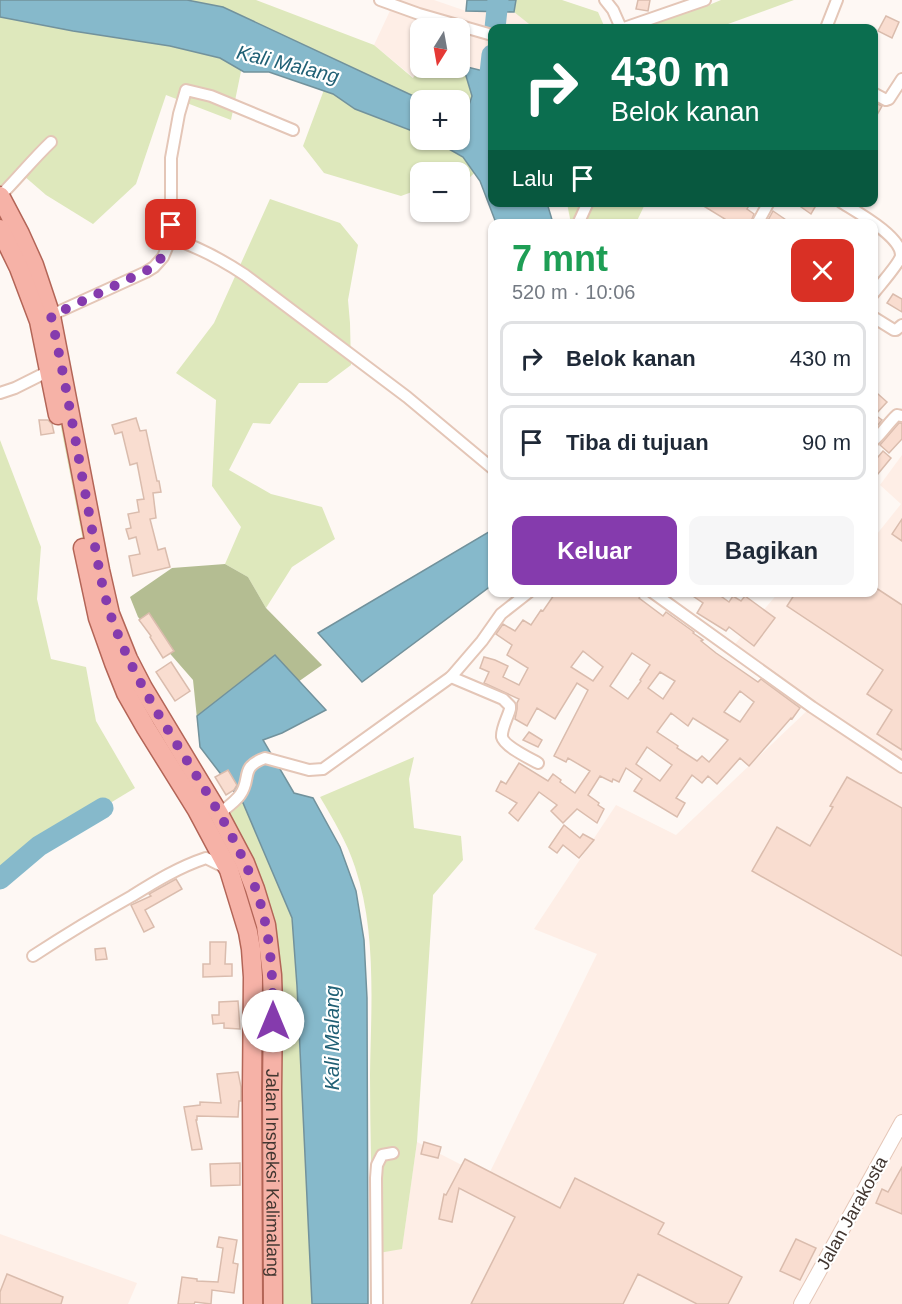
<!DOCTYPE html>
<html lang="id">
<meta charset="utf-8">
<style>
:root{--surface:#fff;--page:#f6f6f7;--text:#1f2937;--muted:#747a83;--line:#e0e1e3;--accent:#853bad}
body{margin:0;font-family:Arial,sans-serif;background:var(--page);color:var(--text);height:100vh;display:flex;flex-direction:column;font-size:22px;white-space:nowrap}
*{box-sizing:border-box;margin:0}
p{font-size:20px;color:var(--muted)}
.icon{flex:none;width:33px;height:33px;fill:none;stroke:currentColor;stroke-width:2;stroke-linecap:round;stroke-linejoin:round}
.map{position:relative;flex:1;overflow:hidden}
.side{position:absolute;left:488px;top:219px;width:390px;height:378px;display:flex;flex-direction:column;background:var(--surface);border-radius:12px;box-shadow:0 2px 4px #0004}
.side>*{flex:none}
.guide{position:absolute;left:488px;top:24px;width:390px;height:183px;border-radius:12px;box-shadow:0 2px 4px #0004;background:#0b6e4f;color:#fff;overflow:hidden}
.needle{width:39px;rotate:191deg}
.tools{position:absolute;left:410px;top:18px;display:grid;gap:12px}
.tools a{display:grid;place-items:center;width:60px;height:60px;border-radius:12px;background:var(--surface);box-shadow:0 2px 4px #0004;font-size:30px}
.pin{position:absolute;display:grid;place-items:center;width:51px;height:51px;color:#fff;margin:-26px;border-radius:12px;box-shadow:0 3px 9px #0006}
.me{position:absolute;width:66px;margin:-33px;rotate:0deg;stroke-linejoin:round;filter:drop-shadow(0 0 4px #0008)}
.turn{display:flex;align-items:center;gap:21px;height:126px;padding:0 24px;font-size:27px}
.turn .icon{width:78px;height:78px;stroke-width:2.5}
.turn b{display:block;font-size:42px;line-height:51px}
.then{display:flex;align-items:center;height:57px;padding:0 24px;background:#0003;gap:12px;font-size:22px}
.round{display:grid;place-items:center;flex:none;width:63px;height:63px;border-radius:12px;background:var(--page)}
.overview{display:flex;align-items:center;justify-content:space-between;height:102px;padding:0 24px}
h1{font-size:36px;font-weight:700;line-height:45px;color:#1e9e55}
.primary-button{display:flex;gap:12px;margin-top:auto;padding:12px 24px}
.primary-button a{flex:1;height:69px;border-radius:12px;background:var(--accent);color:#fff;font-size:24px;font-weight:700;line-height:69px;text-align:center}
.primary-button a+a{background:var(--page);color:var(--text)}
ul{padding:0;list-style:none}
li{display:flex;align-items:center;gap:18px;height:75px;margin:0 12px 9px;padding:0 12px;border:3px solid var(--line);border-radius:12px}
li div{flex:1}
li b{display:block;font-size:22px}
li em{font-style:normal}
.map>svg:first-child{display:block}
.built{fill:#feeee6}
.green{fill:#dee8bc}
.forest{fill:#b4bd92}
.water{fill:#86b9cb;stroke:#72929c;stroke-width:1.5}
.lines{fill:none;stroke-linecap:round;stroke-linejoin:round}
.river{stroke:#86b9cb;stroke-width:21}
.building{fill:#f9ddd0;stroke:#dabcad;stroke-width:1.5;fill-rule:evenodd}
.minor-casing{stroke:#e4c6b7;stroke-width:14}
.tertiary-casing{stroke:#e4c6b7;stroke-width:16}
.primary-casing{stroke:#b36557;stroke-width:21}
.minor{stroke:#fff;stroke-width:10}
.tertiary{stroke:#fff;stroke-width:14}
.primary{stroke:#f6b2a7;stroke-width:18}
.route{stroke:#853bad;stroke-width:10;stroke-dasharray:0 18}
.labels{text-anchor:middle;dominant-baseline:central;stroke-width:4.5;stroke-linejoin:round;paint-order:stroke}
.street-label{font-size:18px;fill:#423630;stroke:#fff}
.water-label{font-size:20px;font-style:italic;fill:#206075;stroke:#fff}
</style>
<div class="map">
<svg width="902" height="1304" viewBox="0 0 902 1304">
<rect width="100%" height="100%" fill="#fef8f4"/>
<g class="built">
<path d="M395 0H434L466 11 514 12 534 28H492V72L459 65V28H420V68L414 78 374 45Z"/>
<path d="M902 455V1304H373V1254L402 1248 417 1142 487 1178 597 954 534 929 616 805 676 835 811 707 730 650 778 593 873 592V539L901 504 880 485Z"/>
<path d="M0 1234 137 1283 128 1304H0Z"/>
</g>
<g class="green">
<path d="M0 0 245 52 231 120 166 95 136 184 93 224 46 195 16 169 0 189Z"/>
<path d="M187 0H256L374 45 413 78 420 68H459V65L463 66 472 96 464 120 459 118V100H422L223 7Z"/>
<path d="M516 0H562L598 12 605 28H534L514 12Z"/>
<path d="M721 0H794L717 28H634L709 5Z"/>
<path d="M331 71 420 117V140H459L492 157 459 187V172H420V189L401 196 324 173 303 146Z"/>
<path d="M270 199 340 223 358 245 348 300 350 323 351 365 327 383H299L270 424 253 423 229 470 271 494 322 507 335 539 292 567 266 608 248 577 225 564 241 527 212 486 216 400 176 373 214 323Z"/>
<path d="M642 202 645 204 636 223 571 224 567 203Z"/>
<path d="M50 371 106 600 218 813 240 795 292 918 297 986 312 1304H253L252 1126H271V1092H252L253 1004 229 870 98 618Z"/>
<path d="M0 440 41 547 37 599 51 659 86 667 96 721 135 788 39 846 0 879Z"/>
<path d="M414 757 409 779 414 828 461 836 463 860 433 895 417 1142 402 1249 373 1254C372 1194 370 1135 370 1075 371 1007 377 932 355 867 347 842 333 819 320 797Z"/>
</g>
<path class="forest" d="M225 564 248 577 266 608 322 665 251 715 200 747 193 680 138 617 130 597 172 568Z"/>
<g class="water">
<path d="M0 0H187L223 7 422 100H420V134L355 109 333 94 269 72H244L220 58 170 46 73 31 0 17Z"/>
<path d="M467 0H516L514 12 466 11Z"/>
<path d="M463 66 492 73V202L547 203 553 223H496L480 181 463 157 433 140H459V118L464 120 472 96Z"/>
<path d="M492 530V585L362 682 318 633Z"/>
<path d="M275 655 326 710 282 733 263 740 294 793 313 798 340 847 356 891 364 940 367 998 368 1304H312L297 986 292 918 243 803 200 747 197 716Z"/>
</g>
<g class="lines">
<g class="river">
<path d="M495 28 498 0"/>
<path d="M492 55 484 129 492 148"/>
<path d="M0 879 39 846 103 808"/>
</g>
</g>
<g class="building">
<path d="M638 0H650L648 11 636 9Z"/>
<path d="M886 16 899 22 892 38 878 31Z"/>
<path d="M873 102 882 106 873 122Z"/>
<path d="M697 202H751L747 209 754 214 750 224H723L725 219Z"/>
<path d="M794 202H818L811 214Z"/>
<path d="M773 211 792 224H766Z"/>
<path d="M893 294 902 299V312L887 303Z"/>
<path d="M878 394 887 402 875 415 882 420 873 431V399Z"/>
<path d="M136 418 140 431 146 430 157 481H159L161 492 153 493 156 518 150 519 158 550 165 548 170 567 133 576 129 556 140 554 136 537 129 539 126 529 131 528 128 514 139 512 137 500 144 499 137 463 130 465 122 432 115 434 112 425Z"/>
<path d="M39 420H48L52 424 54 433 41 435Z"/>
<path d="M899 423H902V439L889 453 880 445Z"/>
<path d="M883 451 891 458 873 480V463Z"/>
<path d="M902 519V541L892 534Z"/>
<path d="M873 586 902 605V750L877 734 892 710 867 694 883 670 787 606 796 592H873Z"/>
<path d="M556 592H566L572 596 575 592H643L639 598 663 616 666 612 694 632 693 633 703 640 701 641 716 653 758 682 761 679 800 708 792 719 791 718 749 766 740 758 717 784 708 776 702 783 692 775 676 798 685 803 677 817 634 791 642 779 626 768 619 782 613 779 612 782 600 776 588 795 599 803 598 805 604 809 597 823 577 809 563 823 551 811 557 805 539 792 518 821 509 813 517 803 496 791 501 781 506 784 519 763 548 781 553 774 561 780 560 782 575 793 590 771 568 758 566 762 554 756 588 690 577 683 555 719 537 708 527 726 515 719 517 709V703L519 699 484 683 489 672 480 668 484 657 495 660 508 666 503 677 519 685 528 668 507 655 512 645 496 634 503 624 515 631 523 620 531 625 541 610 543 611ZM583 651 603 667 593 681 571 667ZM632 653 650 665 640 680 641 681 628 699 610 686ZM660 672 675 681 663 699 648 688ZM740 691 754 702 740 722 724 712ZM671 713 688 726 693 718 728 740 709 762 702 756 697 761 677 748 678 746 657 732ZM647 747 672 765 660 781 636 764Z"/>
<path d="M687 592H715L729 602 733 596 741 601 745 596 775 618 754 646 729 627 726 631 697 613 703 603Z"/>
<path d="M149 613 174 651 163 658 150 637 151 636 139 620Z"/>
<path d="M171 662 190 691 175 701 156 672Z"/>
<path d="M529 732 542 740 538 747 523 740Z"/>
<path d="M228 770 237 785 234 790 226 795 215 777Z"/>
<path d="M847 777 902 808V956L752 871 777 827 810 846 833 807 830 806Z"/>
<path d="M564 825 580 838 583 834 594 840 579 858 563 845 557 853 549 847Z"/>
<path d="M176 879 182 889 145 910 154 927 144 932 131 905 151 896 149 894Z"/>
<path d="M210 942H226L225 964H232V976L203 977V964H210Z"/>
<path d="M105 948 107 959 96 960 95 949Z"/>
<path d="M238 1001 240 1029 224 1028V1023L213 1024 212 1015H219V1002Z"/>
<path d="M238 1072 241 1087V1101H239L238 1117 197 1116V1120H196L202 1149 192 1150 184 1107 200 1105V1102L221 1103 217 1074Z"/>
<path d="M424 1142 441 1147 438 1158 421 1154Z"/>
<path d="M465 1159 560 1208 575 1178 664 1223 658 1234 742 1277 728 1304H697L638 1274 623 1304H471L515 1217 459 1188 452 1222 439 1219 444 1194 446 1195Z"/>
<path d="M240 1163V1185L211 1186 210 1164Z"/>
<path d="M902 1167V1214L876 1203 882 1189 888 1192Z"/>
<path d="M219 1237 237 1240 233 1263 238 1264 234 1293 212 1290 211 1304 195 1302 194 1304H178L182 1277 197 1279V1281L218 1282 223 1248 217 1247Z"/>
<path d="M796 1239 816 1248 800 1280 780 1271Z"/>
<path d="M7 1274 63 1297 61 1304H0V1292Z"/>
</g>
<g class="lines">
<g class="minor-casing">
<g id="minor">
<path d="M380 0 419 14 492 35"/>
<path d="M605 0 613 10 621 28"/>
<path d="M624 28 705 0"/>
<path d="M826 28 837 0"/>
<path d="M873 93 886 100 889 99 902 79"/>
<path d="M0 196C18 178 33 159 51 142"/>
<path d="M841 202C855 211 902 236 901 256 899 264 879 286 873 294"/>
<path d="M578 224 588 202"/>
<path d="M757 224 769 202"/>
<path d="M171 238C198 247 221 259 245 275L407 397 492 468"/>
<path d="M47 317 146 272 154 267 163 257 171 238V158L179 114 186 90 211 96 293 130"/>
<path d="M873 317 894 330H896L902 325"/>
<path d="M0 393 15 388 53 369"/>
<path d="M873 441C882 434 888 423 897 415L902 416"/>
<path d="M652 592 812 707 902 767"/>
<path d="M451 677 503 699 510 706V709C508 717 501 729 502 737 504 746 529 758 538 763"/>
<path d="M219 814C226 808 235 802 240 795 252 779 239 767 265 758L309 770 323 769 451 677 482 641 501 614 529 592"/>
<path d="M33 956C65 935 98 915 132 896 156 881 179 867 206 858L226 868"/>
<path d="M377 1304 376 1178 377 1165 382 1155 393 1153"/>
</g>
</g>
<g class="tertiary-casing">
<path id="tertiary" d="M801 1304 902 1122"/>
</g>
<g class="primary-casing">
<g id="primary">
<path id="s1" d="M0 196 20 234 34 265 51 316 100 570 110 614 128 659 143 688 219 814 245 863 255 889 266 925 272 975 273 1004 272 1092 273 1304"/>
<path d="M0 229 19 268 39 321 58 415"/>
<path d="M83 548 98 618 114 663 126 693 146 728 197 810 229 870 248 932 251 949 253 977 252 1092 253 1304"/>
</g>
</g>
<use href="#minor" class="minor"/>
<use href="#tertiary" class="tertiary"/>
<use href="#primary" class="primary"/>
</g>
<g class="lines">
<path class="route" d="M171 225C170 244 166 253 154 267L51 316C65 379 76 444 88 508 96 547 100 589 115 627 150 720 220 795 255 887 271 930 273 976 273 1021"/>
</g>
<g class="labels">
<g class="street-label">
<text stroke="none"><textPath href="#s1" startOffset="1032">Jalan Inspeksi Kalimalang</textPath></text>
<text transform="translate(852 1213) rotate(-61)">Jalan Jarakosta</text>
</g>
<g class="water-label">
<text transform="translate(288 64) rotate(14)">Kali Malang</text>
<text transform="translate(332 1038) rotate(-90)">Kali Malang</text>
</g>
</g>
</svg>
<div class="tools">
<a><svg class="needle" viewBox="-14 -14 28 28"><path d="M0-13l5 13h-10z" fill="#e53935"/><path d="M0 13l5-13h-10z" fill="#747a83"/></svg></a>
<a>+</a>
<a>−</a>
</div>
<div class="pin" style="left:171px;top:225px;background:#d93025"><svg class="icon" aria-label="arrive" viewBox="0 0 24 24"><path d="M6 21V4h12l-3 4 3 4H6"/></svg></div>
<svg class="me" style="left:273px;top:1021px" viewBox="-20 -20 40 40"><circle r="19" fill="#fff"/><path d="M0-13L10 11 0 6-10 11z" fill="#853bad"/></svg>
<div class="guide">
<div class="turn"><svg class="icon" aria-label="right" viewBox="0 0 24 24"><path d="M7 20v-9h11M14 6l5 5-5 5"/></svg><div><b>430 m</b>Belok kanan</div></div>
<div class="then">Lalu<svg class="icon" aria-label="arrive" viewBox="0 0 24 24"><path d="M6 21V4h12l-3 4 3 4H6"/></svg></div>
</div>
<section class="side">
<div class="overview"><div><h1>7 mnt</h1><p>520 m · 10:06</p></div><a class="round" style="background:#d93025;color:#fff"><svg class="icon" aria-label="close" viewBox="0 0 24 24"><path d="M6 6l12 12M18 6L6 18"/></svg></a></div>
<ul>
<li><svg class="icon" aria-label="right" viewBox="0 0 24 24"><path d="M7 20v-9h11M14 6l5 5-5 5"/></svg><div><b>Belok kanan</b></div><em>430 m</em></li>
<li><svg class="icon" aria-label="arrive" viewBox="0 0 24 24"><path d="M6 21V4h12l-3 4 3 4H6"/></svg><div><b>Tiba di tujuan</b></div><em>90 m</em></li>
</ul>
<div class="primary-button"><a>Keluar</a><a>Bagikan</a></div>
</section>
</div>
